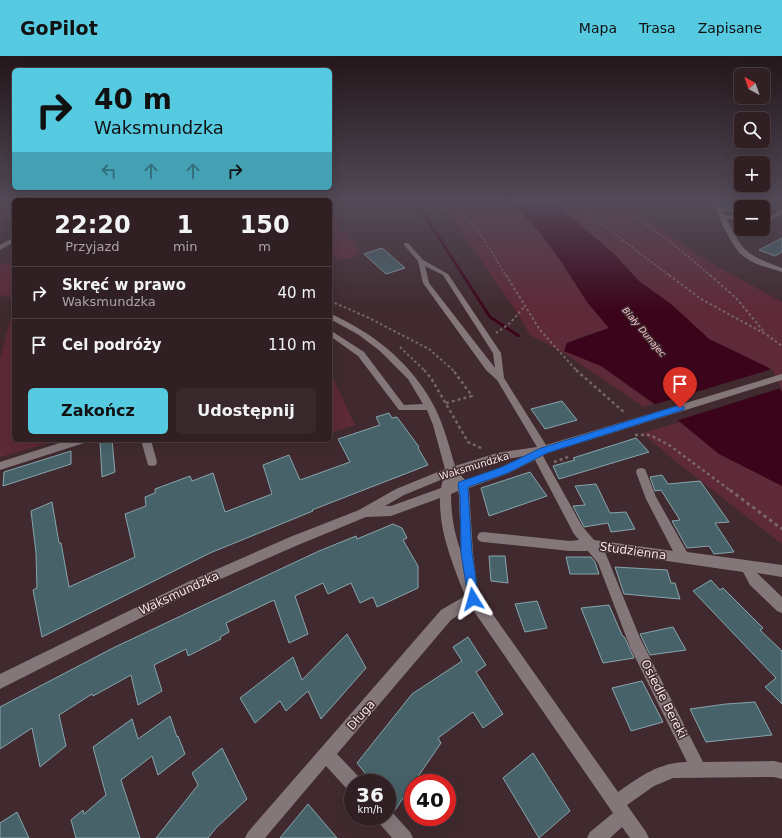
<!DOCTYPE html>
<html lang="pl">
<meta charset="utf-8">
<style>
:root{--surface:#302023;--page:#38282b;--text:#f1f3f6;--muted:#a8a3a6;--line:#4b3e41;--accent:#55cae0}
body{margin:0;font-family:"DejaVu Sans",sans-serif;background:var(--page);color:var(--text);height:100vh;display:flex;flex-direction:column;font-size:15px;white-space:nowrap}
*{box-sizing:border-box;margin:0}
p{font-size:13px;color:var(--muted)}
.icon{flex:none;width:22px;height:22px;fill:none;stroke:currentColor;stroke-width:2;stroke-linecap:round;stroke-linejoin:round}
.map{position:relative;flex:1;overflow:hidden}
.details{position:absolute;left:12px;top:142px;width:320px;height:244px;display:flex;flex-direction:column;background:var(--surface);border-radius:6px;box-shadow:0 4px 16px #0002,0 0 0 1px var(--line)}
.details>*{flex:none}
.hud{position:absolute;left:12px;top:12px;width:320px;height:122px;border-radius:6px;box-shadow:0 4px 16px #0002,0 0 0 1px var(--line);background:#55cae0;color:#111;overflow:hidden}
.needle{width:26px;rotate:320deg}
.tools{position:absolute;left:734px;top:12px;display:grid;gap:8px}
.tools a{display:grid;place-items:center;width:36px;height:36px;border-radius:6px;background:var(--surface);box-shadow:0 4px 16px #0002,0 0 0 1px var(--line);font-size:20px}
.speed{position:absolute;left:344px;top:718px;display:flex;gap:8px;font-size:20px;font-weight:700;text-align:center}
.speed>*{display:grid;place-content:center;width:52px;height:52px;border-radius:50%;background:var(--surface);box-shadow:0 4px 16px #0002,0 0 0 1px var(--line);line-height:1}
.speed small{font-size:10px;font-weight:400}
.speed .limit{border:6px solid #d22;background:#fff;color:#111}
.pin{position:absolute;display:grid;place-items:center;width:34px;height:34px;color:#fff;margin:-41px -17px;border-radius:50% 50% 50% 0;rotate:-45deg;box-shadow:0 0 4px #0007}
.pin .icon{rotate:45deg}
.me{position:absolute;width:44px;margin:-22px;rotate:352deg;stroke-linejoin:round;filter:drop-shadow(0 0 3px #0008)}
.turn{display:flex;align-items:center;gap:14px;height:84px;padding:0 16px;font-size:18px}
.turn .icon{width:52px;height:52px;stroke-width:2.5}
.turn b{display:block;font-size:28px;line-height:34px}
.lanes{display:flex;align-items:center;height:38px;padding:0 16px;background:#0003;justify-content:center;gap:20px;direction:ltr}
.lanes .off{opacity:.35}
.eta{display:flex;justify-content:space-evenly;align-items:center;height:68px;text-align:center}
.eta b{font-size:24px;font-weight:800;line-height:28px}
.cta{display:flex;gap:8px;margin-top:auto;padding:8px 16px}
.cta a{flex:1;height:46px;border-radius:6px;background:var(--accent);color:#111;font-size:16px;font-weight:800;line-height:46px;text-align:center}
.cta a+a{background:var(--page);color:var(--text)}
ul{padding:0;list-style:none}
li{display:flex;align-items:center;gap:12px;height:52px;padding:0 16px;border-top:1px solid var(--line)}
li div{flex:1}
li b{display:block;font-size:15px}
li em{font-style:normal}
header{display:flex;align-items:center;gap:24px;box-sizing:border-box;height:56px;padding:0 20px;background:var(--accent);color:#111}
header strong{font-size:19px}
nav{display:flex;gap:22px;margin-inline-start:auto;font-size:14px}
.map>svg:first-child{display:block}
.green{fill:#5e2938}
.water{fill:#3c041a}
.pier{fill:#402a2f}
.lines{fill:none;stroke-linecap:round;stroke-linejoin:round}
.stream{fill:#3c041a;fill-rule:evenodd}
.building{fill:#476369;stroke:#87a5ac}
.path-far3{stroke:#786569;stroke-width:1.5;stroke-dasharray:2 2;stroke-linecap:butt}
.path-far2{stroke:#786569;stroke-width:2;stroke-dasharray:2.5 2.5;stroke-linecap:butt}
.path-far1{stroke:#786569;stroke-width:2.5;stroke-dasharray:3 3;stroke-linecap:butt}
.path{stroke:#786569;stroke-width:3;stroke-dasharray:3.5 3.5;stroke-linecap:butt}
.minor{fill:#84777a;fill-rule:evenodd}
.route{fill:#1a73e8;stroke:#114b97}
.labels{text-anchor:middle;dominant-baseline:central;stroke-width:3;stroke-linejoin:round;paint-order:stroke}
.far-water-label{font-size:9px;font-style:italic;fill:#f2c3cd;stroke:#402a2f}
.street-label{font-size:10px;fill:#f6e7ea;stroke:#402a2f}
.near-street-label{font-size:12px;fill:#f6e7ea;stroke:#402a2f}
</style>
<header>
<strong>GoPilot</strong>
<nav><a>Mapa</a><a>Trasa</a><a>Zapisane</a></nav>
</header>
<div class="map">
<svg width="782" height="782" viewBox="0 0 782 782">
<rect width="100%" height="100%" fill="#402a2f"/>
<g class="green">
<path d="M14 145V161L0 163V147Z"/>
<path d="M430 145H506L520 155 541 178 559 202 587 246 609 272 587 279 567 287 564 295 601 310 654 348 644 351 561 295 530 279 514 252 450 160Z"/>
<path d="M553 145H622L705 204 782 246V336L769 312 709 283 671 248 639 225 615 199Z"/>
<path d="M330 152 339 159 341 164 336 167 340 171V176L347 179 348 185H356L354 190 359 194 354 201 338 204 330 195Z"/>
<path d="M14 206V242L0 239V208Z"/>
<path d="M14 257V384H59L0 401V303L12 258Z"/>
<path d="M330 316 355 369 330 377Z"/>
<path d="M680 366 719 398 782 430V488L675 405 642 377Z"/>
</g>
<path class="water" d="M506 145H553L615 199 639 225 671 248 709 283 769 312 782 336V430L719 398 680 366 601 310 564 295 567 287 609 272 587 246 560 204 541 178 521 156Z"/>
<path class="pier" d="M772 313 781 332 676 365 653 349Z"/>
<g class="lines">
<path class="stream" d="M406 145H408L424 156 491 260 520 279V281H518L489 262 422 158Z"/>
</g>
<g class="building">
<path d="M719 145H777L763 154V151H741V155L736 154 725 155Z"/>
<path d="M782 182V196L775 200 759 194Z"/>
<path d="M382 192 405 212 386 218 364 198Z"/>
<path d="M562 345 577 364 545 373 531 353Z"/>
<path d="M389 357 392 362 397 361 419 391 418 392 428 409 312 454 313 455 210 497 42 581 33 534 37 532 36 497 31 455 52 446 59 487H61L69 531 135 501 125 458 146 450 145 441 155 437V433L190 420 192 425 213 417 225 456 272 438 263 409 289 399 300 424 350 406 338 383 380 369 376 361Z"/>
<path d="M636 382 649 396 559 423 553 410 575 404 573 402Z"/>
<path d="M105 384H112L115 416 102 421 100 386Z"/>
<path d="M71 395V408L3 430 4 416Z"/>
<path d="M530 416 547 440 489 460 481 432Z"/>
<path d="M662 419 668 428 700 425 729 466 715 467 734 496 714 498 709 490 687 492 672 465 680 464 661 434 655 435 650 421Z"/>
<path d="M596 428 610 457 626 456 635 473 611 476 608 467 584 471 573 450 585 449 575 430Z"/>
<path d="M393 468 402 472 407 482 403 484 418 510V532L377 551 373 541 360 547 351 527 328 538 323 527 295 540 308 578 289 587 274 544 226 567 229 576 220 581 221 583 188 600 186 593 154 609 162 635 138 649 131 619 93 640 92 638 59 659 66 690 40 711 32 672 0 693V651L113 592 240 532 319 495 356 480 357 483Z"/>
<path d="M489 500H505L508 527 491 525Z"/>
<path d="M566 501H591L595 506 599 518H570Z"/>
<path d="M615 511 667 514 671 527H675L680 543 624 538Z"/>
<path d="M711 524 720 534 723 532 763 572 760 574 782 595V648L765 631 776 622 693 535Z"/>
<path d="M537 545 547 572 525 576 515 548Z"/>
<path d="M609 549 622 579 625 582 634 602 603 607 581 552Z"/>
<path d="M673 571 686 594 650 599 640 578Z"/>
<path d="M347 578 366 612 321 663 308 635 286 655 280 645 255 667 240 642 293 601 302 624Z"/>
<path d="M468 581 486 609 476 616 503 658 483 672 473 656 438 682 441 687 395 754 387 744V727H373L357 707 412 638 462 605 453 591Z"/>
<path d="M642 625 663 666 631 675 612 632Z"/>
<path d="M755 646 772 679 706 686 690 653 726 648Z"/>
<path d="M170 660 177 681 178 680 185 698 158 719 152 700 121 724 140 782H76L71 764 83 754 84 758 106 739 93 691 132 663 138 683Z"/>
<path d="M222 692 247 743 216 772 208 782H156L198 729 192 717Z"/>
<path d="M533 697 570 755 539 782 503 722Z"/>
<path d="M308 748 337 782H280Z"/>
<path d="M17 756 29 782H0V767Z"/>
</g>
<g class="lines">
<g class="path-far3">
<path d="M447 145C475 162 489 193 506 220"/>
<path d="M571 145 670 220"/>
<path d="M613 145 625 153"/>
<path d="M634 159 678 192 711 220"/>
<path d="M0 163 14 161"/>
</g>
<g class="path-far2">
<path d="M506 219 540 274 577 315"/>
<path d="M669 219 701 243 767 279 782 290"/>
<path d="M710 219 737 243 765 277"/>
<path d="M330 245 367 261 429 293 454 315"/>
<path d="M496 277 509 268 525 250"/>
<path d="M400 291 425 315"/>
</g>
<g class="path-far1">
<path d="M424 314 431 322 468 386 483 393"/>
<path d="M576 314 625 357"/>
<path d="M446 347 472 340 453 314"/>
<path d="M635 379H650L669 389 731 435"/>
<path d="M554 406 568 401"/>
</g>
<path class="path" d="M730 434 782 473"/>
<g class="minor">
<path d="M652 145H663L635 151 632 149Z"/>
<path d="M713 145H717L725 159 741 160V164L727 163C744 198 746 198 782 212V216C769 212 752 208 742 199 730 188 718 160 713 145Z"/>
<path d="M782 153V158L774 163 763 166V162L770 161Z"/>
<path d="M14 181V186L0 194V189Z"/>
<path d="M404 187H408L423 204 448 218 501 297 504 322 546 389 782 318V324L545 398 543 400 582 470 594 484 673 495 646 443 636 416 637 413 641 412 645 413 656 441 687 496 782 509V521L757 517 782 541V557L777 555 750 529 743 516 605 496 640 582 703 706 774 705 782 707V723L774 721 673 722 654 730 627 749 646 776 649 782H630L622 771 610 782H587L590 776 613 757 471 551 451 564 337 698 359 721 361 727H353V735L347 733 326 710 265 782H245L248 776 441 554 465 540C453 508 439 477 440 442L391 460 366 461 298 489 198 533 0 633V618L190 525 290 481 359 454 396 433 445 413 433 369 427 354H399L358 300 330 280V274L364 296 404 349 423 348 408 323 380 295 359 279 330 263V258C337 260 343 264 349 267 385 286 417 316 435 352 444 370 449 390 455 410L497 397 537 391 497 324 486 314 423 227 418 205 404 189ZM425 210 443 219 493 297 495 312 429 227ZM524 400 501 411 465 424 459 417 497 405ZM535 404 574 478 579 484 570 485 483 476 479 477 477 481 479 485 483 486 570 495H588L598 507 630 591 687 706C660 706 639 721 618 736L475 533 477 529 473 497 469 432 509 417ZM443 423 441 432 391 450H385L404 439ZM458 435 459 440 461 496C454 477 451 458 451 438Z"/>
<path d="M69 384H86L84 387 0 414V406Z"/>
<path d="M141 384H151L157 406 156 409 152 410 148 409Z"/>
<path d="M387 753 391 755 410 776 413 782H392L379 767 376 761H387Z"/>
</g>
</g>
<linearGradient id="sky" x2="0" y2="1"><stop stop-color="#23171a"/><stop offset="0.57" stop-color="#534a58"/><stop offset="1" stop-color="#534a58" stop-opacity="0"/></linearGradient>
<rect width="782" height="254" fill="url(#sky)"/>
<path class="route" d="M680 349 685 352 683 354 547 397 508 417 468 431 472 497 479 543 477 547 473 548 469 547 461 497 460 440 458 429 459 426 502 411 541 392Z"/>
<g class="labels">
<g class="far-water-label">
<text transform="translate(644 276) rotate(50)">Biały Dunajec</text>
</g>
<g class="street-label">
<text transform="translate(474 410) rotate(-17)">Waksmundzka</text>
</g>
<g class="near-street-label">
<text transform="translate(633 495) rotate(8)">Studzienna</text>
<text transform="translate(179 537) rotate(-25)">Waksmundzka</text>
<text transform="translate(664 643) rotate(63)">Osiedle Bereki</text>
<text transform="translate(361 659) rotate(-49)">Długa</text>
</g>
</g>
</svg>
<div class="tools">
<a><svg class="needle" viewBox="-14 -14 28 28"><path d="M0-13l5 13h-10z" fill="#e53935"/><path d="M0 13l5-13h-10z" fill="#a8a3a6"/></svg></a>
<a><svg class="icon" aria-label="search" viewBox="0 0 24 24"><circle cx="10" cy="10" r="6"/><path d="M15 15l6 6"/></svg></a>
<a>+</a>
<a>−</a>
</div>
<div class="speed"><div>36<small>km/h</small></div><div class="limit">40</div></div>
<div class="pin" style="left:680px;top:352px;background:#d93025"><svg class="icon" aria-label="arrive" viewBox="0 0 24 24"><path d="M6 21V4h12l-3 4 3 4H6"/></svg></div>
<svg class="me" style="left:473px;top:543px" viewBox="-20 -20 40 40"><path d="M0-17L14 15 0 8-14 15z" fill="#1a73e8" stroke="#fff" stroke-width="4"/></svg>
<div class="hud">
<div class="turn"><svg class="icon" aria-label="right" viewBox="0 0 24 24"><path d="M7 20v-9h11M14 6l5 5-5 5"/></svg><div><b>40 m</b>Waksmundzka</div></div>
<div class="lanes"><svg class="icon off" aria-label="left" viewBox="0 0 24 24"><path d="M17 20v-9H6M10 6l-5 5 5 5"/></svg><svg class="icon off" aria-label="ahead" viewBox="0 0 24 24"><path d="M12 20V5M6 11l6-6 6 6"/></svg><svg class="icon off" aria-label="ahead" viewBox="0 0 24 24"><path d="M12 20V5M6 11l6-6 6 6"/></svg><svg class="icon" aria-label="right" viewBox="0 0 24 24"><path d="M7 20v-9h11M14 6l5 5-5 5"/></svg></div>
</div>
<section class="details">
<div class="eta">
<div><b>22:20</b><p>Przyjazd</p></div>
<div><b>1</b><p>min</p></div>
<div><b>150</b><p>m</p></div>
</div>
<ul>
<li><svg class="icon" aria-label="right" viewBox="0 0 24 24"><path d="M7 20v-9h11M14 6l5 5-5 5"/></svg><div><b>Skręć w prawo</b><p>Waksmundzka</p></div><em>40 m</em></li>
<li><svg class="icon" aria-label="arrive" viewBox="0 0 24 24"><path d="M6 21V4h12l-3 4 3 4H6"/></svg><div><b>Cel podróży</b></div><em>110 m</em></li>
</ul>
<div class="cta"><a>Zakończ</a><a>Udostępnij</a></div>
</section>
</div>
